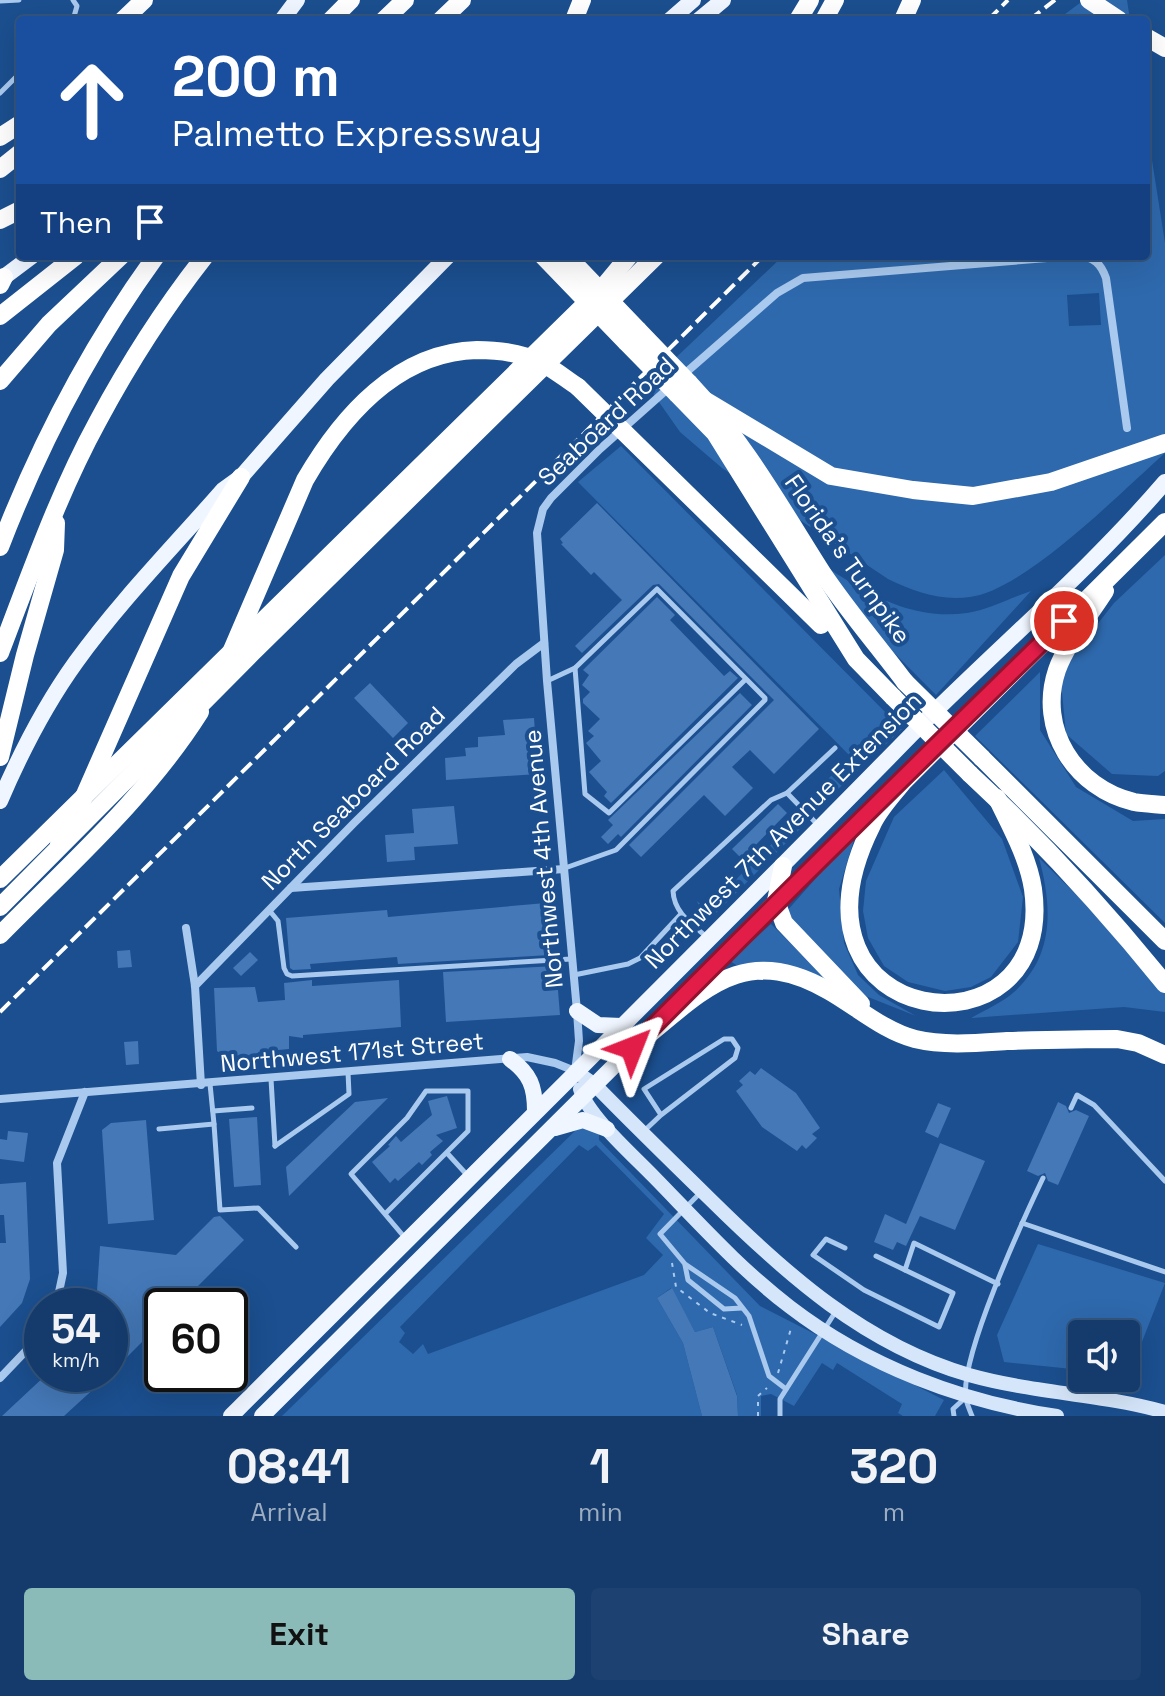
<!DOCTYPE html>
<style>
:root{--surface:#143b6b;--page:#1d4271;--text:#f1f3f6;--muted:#9dadc1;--line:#33557e;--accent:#8bbbb9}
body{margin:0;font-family:"Space Grotesk",sans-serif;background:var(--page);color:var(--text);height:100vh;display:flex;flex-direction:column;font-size:30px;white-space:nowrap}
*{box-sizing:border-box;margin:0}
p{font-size:26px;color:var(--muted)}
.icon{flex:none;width:44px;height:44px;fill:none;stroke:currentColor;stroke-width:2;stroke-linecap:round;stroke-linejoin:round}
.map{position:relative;height:1416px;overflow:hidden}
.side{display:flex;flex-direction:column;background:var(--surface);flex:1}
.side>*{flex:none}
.top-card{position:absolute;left:16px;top:16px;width:1134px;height:244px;border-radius:8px;box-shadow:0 8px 32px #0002,0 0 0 2px var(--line);background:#1a4fa0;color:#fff;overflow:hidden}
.tools{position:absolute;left:1068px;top:1320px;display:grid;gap:16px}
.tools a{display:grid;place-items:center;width:72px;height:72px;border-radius:8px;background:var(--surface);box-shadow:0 8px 32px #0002,0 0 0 2px var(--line);font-size:40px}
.speed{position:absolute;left:24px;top:1288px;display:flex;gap:16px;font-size:40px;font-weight:700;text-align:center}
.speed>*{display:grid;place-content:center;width:104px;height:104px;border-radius:50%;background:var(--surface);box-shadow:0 8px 32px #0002,0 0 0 2px var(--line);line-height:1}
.speed small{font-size:20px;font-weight:400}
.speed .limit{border:4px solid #111;border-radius:12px;background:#fff;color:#111}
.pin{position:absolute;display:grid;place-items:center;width:68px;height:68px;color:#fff;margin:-34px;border:4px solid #fff;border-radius:50%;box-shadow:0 2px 8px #0007}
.me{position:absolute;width:88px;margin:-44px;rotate:45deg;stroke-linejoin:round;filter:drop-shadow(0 0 6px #0008)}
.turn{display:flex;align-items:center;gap:28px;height:168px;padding:0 24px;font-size:36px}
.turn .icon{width:104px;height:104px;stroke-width:2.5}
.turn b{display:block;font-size:56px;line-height:68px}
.then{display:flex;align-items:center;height:76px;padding:0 24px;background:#0003;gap:16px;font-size:30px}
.eta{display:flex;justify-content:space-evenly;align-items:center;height:136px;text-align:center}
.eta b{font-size:48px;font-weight:800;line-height:56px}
.cta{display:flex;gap:16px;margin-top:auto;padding:16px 24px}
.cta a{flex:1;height:92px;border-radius:8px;background:var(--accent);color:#111;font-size:32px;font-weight:800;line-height:92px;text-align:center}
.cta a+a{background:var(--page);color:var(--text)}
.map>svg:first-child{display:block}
.green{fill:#2e69ad;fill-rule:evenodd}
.building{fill:#4478b7}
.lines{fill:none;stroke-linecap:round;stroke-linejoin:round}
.path{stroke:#a9c9ee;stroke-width:2;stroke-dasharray:4 6;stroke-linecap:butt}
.lane{stroke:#a9c9ee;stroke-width:5}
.street{stroke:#a9c9ee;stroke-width:8}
.secondary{stroke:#d6e6fa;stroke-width:14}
.primary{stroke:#f0f6ff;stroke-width:16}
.highway{stroke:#fff;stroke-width:18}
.rail{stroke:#fff;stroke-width:4;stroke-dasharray:14 6;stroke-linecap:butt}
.highway-bridge{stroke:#fff;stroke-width:18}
.route-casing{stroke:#92132f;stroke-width:20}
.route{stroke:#e11d48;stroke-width:14}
.labels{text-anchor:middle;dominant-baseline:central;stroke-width:8;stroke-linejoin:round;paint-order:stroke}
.street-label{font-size:24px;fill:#fff;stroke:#1b4f8f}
</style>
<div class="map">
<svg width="1165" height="1416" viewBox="0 0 1165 1416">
<rect width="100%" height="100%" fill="#1b4f8f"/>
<g class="green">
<path d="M1084 0H1127L1130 20H1057Z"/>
<path d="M1146 122 1165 243V453C1122 491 1024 591 970 597 940 601 915 592 888 579L722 468 680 432 647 385 783 256H1146ZM1099 293 1101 325 1069 326 1067 295Z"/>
<path d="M621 446 902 729 819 807 808 798 851 757 578 482Z"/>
<path d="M769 527C828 566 891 624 967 613 988 610 1010 598 1031 591L936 695Z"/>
<path d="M1165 555V771L1158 776 1112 774 1066 734 1060 672 1114 603Z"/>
<path d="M1040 672V730L1076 787 1133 821 1165 819V923L975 736Z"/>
<path d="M944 770 1002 839 1023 897 1018 942 991 977 971 987 945 991 908 982 884 966 868 938 863 911 866 881 894 817Z"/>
<path d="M797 819 803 826 705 924 697 916 700 909 697 901 706 909Z"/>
<path d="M856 833 839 889 844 943 858 975 879 995 916 1016 863 995 786 912Z"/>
<path d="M1039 858 1165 982V1012L1124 1007 971 1018C985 1010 1003 1002 1014 992 1055 955 1052 906 1039 858Z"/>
<path d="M771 924 832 984 781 964 736 965 730 961Z"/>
<path d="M584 1127 599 1133V1140L760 1306 944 1400 935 1416H903L898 1413 902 1404 837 1363 833 1370 822 1363 794 1406 771 1394 761 1396V1416H738L737 1395 713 1327 695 1332 671 1288 657 1298 683 1343 702 1416H282L576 1130ZM579 1145 588 1151 596 1145 664 1214 646 1238 663 1255 644 1275 428 1354 423 1344 413 1354 399 1342 405 1333 400 1327Z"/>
<path d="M1038 1244 1165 1283 1129 1375H1126V1334H1082V1370L1004 1362 997 1335Z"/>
</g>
<g class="building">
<path d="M597 503 819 729 774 774 750 750 732 767 753 788 725 816 704 795 641 857 629 845 774 700 659 584 653 585 582 653 575 646 622 600 594 572 591 575 561 544 563 543 560 539Z"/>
<path d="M657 597 675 615 670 620 724 676 730 671 738 678 611 803 604 796 607 792 589 772 601 761 586 743 594 736 588 731 600 719 583 703V699L590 692 582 685 589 675 583 670Z"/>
<path d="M370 683 408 723 393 738 354 698Z"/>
<path d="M740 693 752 705 621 837 618 834 608 844 601 837 613 825 608 820Z"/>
<path d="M534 718 538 774 446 780 445 758 466 756 465 748 478 747V737L505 735 503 720Z"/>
<path d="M778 804 787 813 742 859 732 849Z"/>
<path d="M454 806 458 844 414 847 415 860 387 862 385 835 414 833 412 809Z"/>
<path d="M546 903 550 955 398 964 397 957 310 964 311 969 293 970 290 968 286 918 387 910 388 917Z"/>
<path d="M130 950 132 967 118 968 117 951Z"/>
<path d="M250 952 258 960 241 976 233 968Z"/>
<path d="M556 966 560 1015 446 1022 443 972Z"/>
<path d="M312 980V986L399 980 401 1027 303 1035V1038L289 1036V1049L258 1052 260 1061 233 1063 217 1051 214 988 255 987 258 1002 285 1000 284 983Z"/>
<path d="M138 1041 139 1064 126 1065 124 1042Z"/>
<path d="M761 1068 796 1093 820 1128 812 1134 817 1138 806 1149 802 1145 797 1151 762 1127 736 1091 743 1085 739 1081 750 1071 755 1075Z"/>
<path d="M447 1096 457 1128 436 1135 443 1141 430 1152 432 1155 422 1165 419 1162 398 1181 395 1178 390 1183 372 1162 390 1146 388 1145 396 1136 401 1142 432 1115 428 1101Z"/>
<path d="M388 1098 289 1196 286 1167 355 1102Z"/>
<path d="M1058 1102 1066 1106 1069 1113 1076 1110 1089 1116 1058 1185 1048 1181 1045 1173 1038 1176 1027 1171Z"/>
<path d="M938 1103 951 1108 938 1138 925 1132Z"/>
<path d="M257 1117 261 1185 234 1187 229 1119Z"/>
<path d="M146 1120 154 1220 108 1224 102 1130 111 1123Z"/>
<path d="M8 1131 28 1133 24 1162 0 1159V1139L7 1140Z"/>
<path d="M940 1143 985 1161 955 1230 920 1216 906 1246 897 1242 893 1250 874 1242 885 1214 906 1224Z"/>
<path d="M26 1182 30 1279 22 1303 0 1327V1243H6L4 1215H0V1184Z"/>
<path d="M220 1216 244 1240 178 1306H162V1322L110 1374V1306H96L100 1246 176 1255 214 1217Z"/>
<path d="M672 1288 695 1332 713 1327 737 1396 738 1416H702L683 1343 657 1298Z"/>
<path d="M47 1374H67L76 1384 87 1374H110L64 1416H2Z"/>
</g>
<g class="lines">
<g class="path">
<path d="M672 1263 676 1287 710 1313 742 1325"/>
<path d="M778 1373 792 1325"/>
<path d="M758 1416V1396L767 1388"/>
</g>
<g class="lane">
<path d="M73 0 77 6 73 20"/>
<path d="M0 1 19 0"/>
<path d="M0 93 20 73"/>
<path d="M547 681 575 668"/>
<path d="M787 793 817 824"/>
<path d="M565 868 616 850 765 700V698L657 589 575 668 585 794 609 813 746 679"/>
<path d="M269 910 278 921 284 968 287 974 292 976 571 959"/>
<path d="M708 938C692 924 674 913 673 891L771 800 787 793 835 748"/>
<path d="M574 975 628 964 640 958 681 914"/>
<path d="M271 1079 275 1146"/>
<path d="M1071 1108 1077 1095 1094 1105 1165 1181"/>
<path d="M213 1111 252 1108"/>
<path d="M214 1124 220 1210 258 1208 296 1247"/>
<path d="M159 1129 214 1124 210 1084"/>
<path d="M643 1132 661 1115 644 1089 724 1039H732L738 1048 735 1058 661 1115"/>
<path d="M275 1146 349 1094 348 1072"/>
<path d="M447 1153 468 1176"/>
<path d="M701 1192 660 1234 685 1264 735 1298 749 1316 769 1376 786 1389"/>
<path d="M385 1214 468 1131V1091H426L407 1118 351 1174 406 1239"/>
<path d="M1022 1223 1165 1272"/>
<path d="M845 1248 826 1239 813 1255 864 1290 939 1327 953 1293 905 1270"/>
<path d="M876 1256 905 1270 914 1243 998 1284"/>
<path d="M685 1265 688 1280 724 1309 742 1308"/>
<path d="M780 1416V1399L836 1311"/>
<path d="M954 1416 953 1409 965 1398"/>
<path d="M972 1416C970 1411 967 1404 966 1399 959 1358 1023 1220 1043 1178"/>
</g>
<g class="street">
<path d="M1079 256C1094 257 1101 264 1106 278L1127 428"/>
<path d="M682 376 777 293 803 278 1072 256"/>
<path d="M291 888 564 869"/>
<path d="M186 928 195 986 201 1085"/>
<path d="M195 986 354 823 516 664 544 643"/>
<path d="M0 1099 527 1057 555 1063 575 1071 579 1041 577 1011 547 681 537 533 543 509 551 498 600 449 672 385"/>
<path d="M56 1306 63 1273 57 1163 85 1092"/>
<path d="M0 1378 42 1334"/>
</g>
<g class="secondary">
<path d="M575 1071 595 1085C633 1124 672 1162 711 1200 786 1274 865 1345 969 1375 1033 1393 1101 1394 1165 1412"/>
<path d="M580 1089C588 1116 634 1156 654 1177 698 1222 740 1269 790 1307 867 1366 962 1402 1057 1416"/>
</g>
<g class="primary">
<path d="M282 20 297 0"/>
<path d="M670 20 693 0"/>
<path d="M699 20 723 0"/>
<path d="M0 280 32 256"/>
<path d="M0 801C21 752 45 705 76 662 120 601 174 546 223 490L241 477 327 379 448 256"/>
<path d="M673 1006 776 901 882 801"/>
<path d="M577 1011 598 1025 621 1026"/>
<path d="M510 1059C530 1074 535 1086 535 1111"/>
<path d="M555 1128 583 1120 607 1129"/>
<path d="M231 1416C458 1189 687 964 911 735 995 650 1087 573 1165 482"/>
<path d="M262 1416 640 1040"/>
</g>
<g class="highway">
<path d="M1089 0 1119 20"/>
<path d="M123 20 144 0"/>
<path d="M331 20 351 0"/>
<path d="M384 20 405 0"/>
<path d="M441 20 462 0"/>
<path d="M574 20 582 0"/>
<path d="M798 20 810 0"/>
<path d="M824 20 835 0"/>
<path d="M903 20 912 0"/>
<path d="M1146 37 1165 48"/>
<path d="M0 137 20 124"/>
<path d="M0 169 20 153"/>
<path d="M0 220 20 210"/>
<path d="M543 256 626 342"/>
<path d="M567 256 638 330"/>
<path d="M0 285 4 277"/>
<path d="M0 316 76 256"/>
<path d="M0 381 49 324 121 256"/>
<path d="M689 383C743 440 781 508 823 574 848 611 878 646 905 682"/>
<path d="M677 394 715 433 856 659 893 697"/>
<path d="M706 401 831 476 913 490 973 496 1051 482 1165 443"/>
<path d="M0 547C40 443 90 347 156 256"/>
<path d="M1105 591C1091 613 1065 646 1057 670 1037 729 1075 788 1134 802 1144 804 1155 804 1165 805"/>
<path d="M232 650 305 480C342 416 398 352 477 350 500 350 522 353 542 363 555 370 566 379 578 387"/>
<path d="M0 653C30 575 58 494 98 421 129 363 165 307 205 256"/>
<path d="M0 757 25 655 55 550 56 523"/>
<path d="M982 758 1165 941"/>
<path d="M970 774C1040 839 1105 910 1165 984"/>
<path d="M997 798C1011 827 1028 857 1033 889 1058 1065 768 1032 872 825 879 809 893 795 904 781L1165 522"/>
<path d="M59 844 79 808 181 576 241 477"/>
<path d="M783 866 776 901 784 923 861 1004"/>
<path d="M0 935C70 864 147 796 200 712"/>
<path d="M632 1048C699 996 740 939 829 991 857 1007 884 1031 915 1039 944 1046 977 1043 1007 1041 1043 1040 1080 1039 1117 1039L1138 1043 1165 1055"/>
</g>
<g class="rail">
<path d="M988 20 1008 0"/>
<path d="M1029 20 1055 0"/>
<path d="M0 1012 763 256"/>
</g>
<g class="highway-bridge">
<path d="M638 330 689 383"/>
<path d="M626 342 677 394"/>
<path d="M578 387 821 625"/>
<path d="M905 682 982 758"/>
<path d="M893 697 970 774"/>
<path d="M0 879 605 285 629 256"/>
<path d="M0 907 252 653 656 256"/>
</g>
</g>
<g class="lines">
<g class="route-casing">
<path id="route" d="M632 1048C774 904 919 762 1064 621"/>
</g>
<use href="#route" class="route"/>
</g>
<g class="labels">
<g class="street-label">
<text transform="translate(606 421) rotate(-43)">Seaboard Road</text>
<text transform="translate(848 559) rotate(55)">Florida's Turnpike</text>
<text transform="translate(353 798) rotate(-45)">North Seaboard Road</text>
<text transform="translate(783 830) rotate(-45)">Northwest 7th Avenue Extension</text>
<text transform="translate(543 859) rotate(-95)">Northwest 4th Avenue</text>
<text transform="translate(352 1052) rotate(-5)">Northwest 171st Street</text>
</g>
</g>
</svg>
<div class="tools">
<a><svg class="icon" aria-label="sound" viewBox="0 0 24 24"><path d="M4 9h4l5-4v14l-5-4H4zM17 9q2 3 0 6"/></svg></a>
</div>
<div class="speed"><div>54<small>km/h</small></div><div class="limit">60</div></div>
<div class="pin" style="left:1064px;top:621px;background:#d93025"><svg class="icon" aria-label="arrive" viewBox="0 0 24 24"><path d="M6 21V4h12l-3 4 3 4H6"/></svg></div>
<svg class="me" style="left:632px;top:1048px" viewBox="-20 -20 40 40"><path d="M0-17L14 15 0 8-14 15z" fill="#e11d48" stroke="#fff" stroke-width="4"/></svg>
<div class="top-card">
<div class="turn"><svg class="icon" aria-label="ahead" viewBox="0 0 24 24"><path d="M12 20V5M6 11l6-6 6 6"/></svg><div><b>200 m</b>Palmetto Expressway</div></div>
<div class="then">Then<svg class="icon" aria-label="arrive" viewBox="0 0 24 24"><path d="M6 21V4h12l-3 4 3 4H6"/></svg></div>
</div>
</div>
<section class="side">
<div class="eta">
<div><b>08:41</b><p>Arrival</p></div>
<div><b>1</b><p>min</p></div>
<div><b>320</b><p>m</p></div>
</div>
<div class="cta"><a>Exit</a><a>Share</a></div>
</section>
